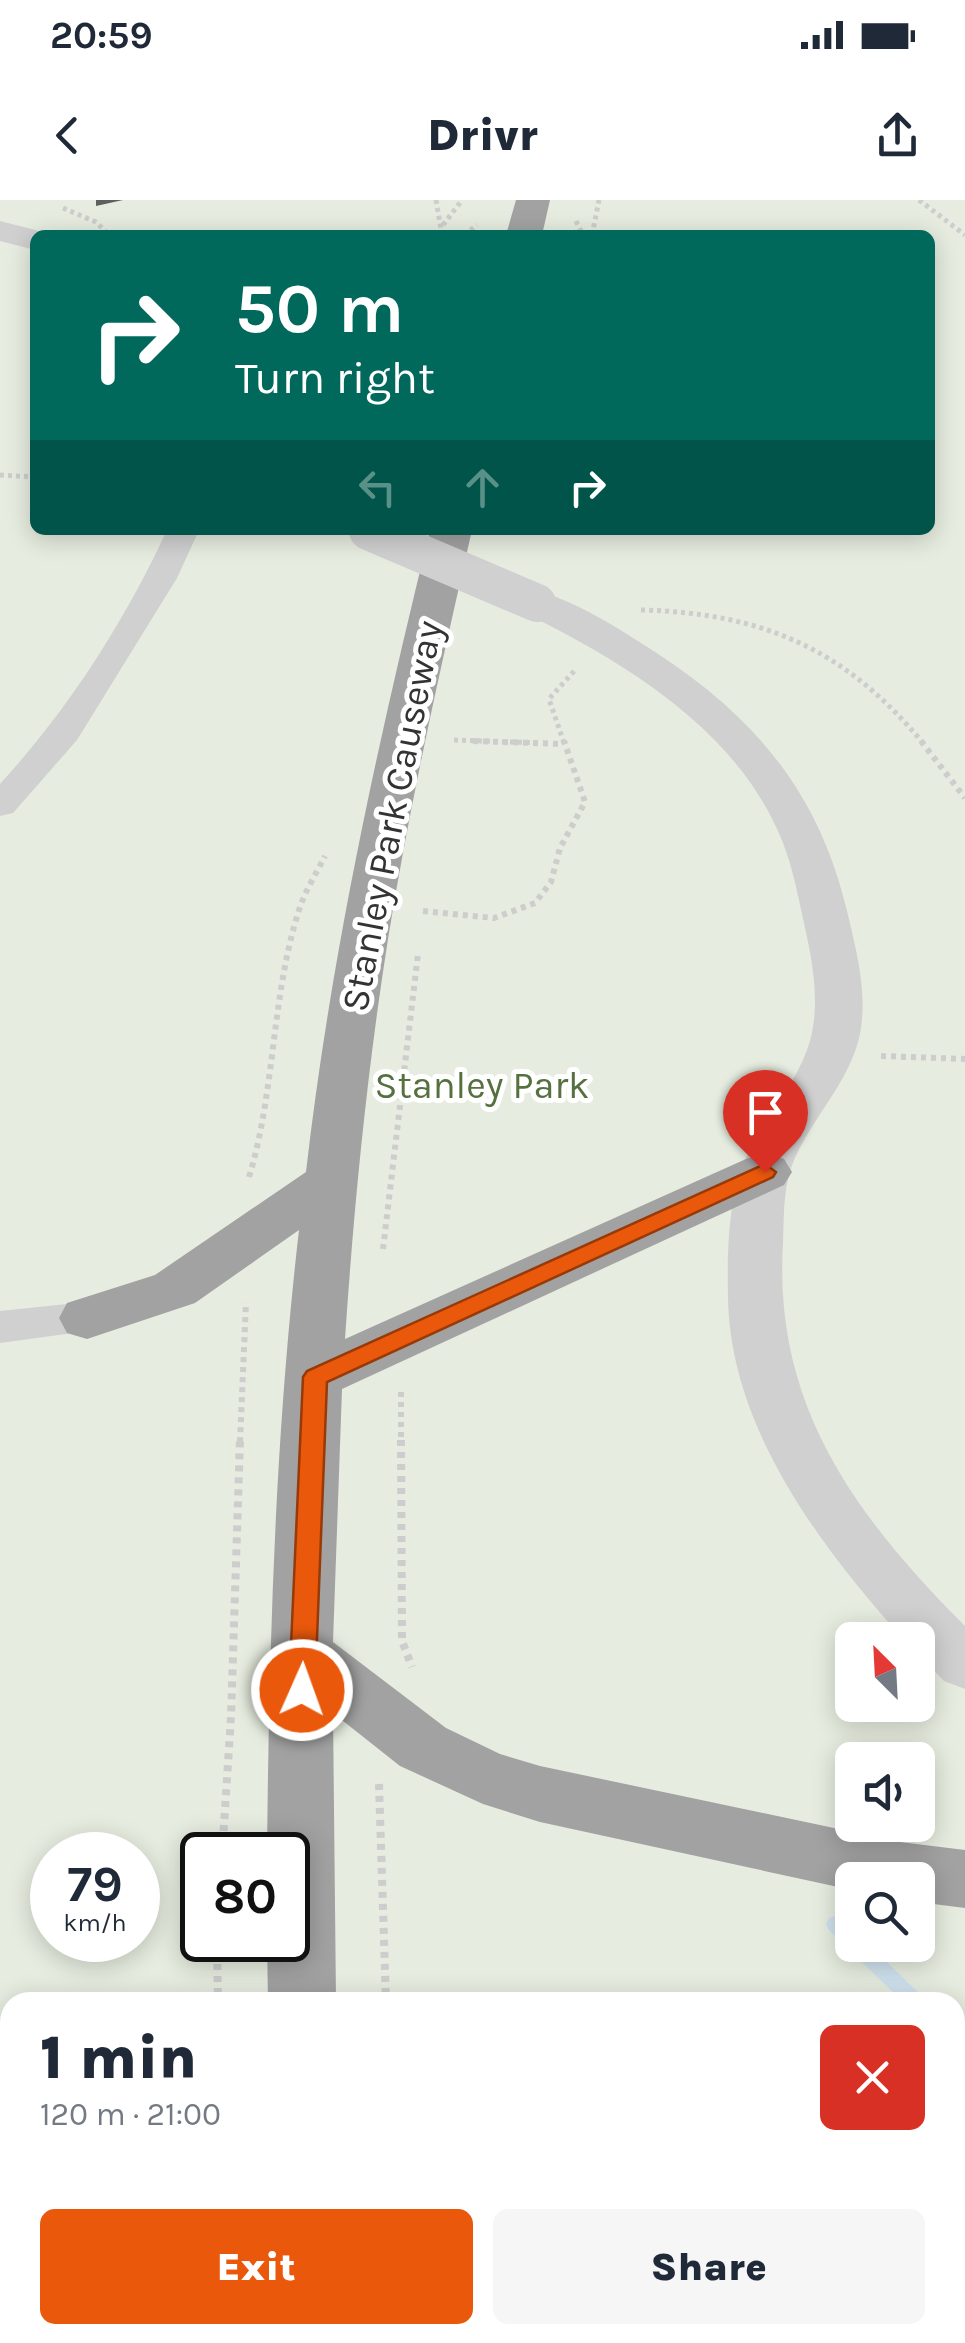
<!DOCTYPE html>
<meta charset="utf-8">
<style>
:root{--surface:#fff;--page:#f6f6f7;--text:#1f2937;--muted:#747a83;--accent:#ea580c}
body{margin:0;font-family:Karla,sans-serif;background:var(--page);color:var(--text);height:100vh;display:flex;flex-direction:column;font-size:38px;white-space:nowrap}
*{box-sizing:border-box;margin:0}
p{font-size:32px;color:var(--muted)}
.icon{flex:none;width:55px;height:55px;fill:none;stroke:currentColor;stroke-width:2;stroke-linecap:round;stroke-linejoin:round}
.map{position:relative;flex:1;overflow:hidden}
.drawer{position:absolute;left:0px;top:1792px;width:965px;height:352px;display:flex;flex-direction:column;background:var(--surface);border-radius:30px 30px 0 0;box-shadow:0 5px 25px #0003}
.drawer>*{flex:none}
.banner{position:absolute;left:30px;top:30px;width:905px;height:305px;border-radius:15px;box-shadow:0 5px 25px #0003;background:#00695c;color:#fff;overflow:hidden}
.needle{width:65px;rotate:336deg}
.buttons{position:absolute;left:835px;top:1422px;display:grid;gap:20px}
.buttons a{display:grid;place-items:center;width:100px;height:100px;border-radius:15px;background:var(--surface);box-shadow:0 5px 25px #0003;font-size:50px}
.speed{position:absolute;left:30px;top:1632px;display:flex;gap:20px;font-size:50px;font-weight:700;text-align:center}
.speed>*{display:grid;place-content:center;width:130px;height:130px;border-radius:50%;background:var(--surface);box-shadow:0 5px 25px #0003;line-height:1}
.speed small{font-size:25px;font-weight:400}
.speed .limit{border:5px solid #111;border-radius:15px;background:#fff;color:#111}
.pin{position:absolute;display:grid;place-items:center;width:85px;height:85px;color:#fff;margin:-102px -42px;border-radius:50% 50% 50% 0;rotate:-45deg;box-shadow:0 0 10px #0007}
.pin .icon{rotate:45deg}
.me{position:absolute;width:110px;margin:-55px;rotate:2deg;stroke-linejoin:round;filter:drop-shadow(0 0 8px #0008)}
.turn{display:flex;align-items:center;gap:35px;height:210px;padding:0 40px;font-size:45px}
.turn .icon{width:130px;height:130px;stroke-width:2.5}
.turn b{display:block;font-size:70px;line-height:85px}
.lanes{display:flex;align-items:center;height:95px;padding:0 40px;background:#0003;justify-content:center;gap:50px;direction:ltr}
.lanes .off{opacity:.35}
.round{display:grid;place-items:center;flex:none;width:105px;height:105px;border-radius:15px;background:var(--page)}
.summary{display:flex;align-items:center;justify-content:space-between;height:170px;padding:0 40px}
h1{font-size:60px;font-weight:800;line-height:75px}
.cta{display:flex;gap:20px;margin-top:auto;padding:20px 40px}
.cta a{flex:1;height:115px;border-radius:15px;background:var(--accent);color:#fff;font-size:40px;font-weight:800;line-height:115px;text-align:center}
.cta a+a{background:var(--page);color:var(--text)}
.status{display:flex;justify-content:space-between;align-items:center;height:70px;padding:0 50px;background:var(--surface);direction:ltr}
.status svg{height:28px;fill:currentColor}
header{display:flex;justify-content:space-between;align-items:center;height:130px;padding:0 40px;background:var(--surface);font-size:45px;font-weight:800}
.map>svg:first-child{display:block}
.green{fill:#e6ecdf;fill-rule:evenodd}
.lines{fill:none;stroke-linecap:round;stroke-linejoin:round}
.stream{fill:#cfe2ee;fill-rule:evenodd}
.path-far2{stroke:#cdcdcd;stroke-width:5;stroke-dasharray:4 4;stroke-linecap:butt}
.path-far1{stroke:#cdcdcd;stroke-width:6;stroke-dasharray:5 5;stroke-linecap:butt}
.path{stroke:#cdcdcd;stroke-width:8;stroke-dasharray:6 6;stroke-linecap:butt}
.minor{fill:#d0d0d0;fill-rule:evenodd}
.tertiary{fill:#d0d0d0;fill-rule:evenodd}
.trunk{fill:#a2a2a2;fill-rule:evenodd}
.tertiary-bridge{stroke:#d0d0d0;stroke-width:38}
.shaded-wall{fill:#5f5f5f}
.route{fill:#ea580c;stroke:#983908;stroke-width:2.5}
.labels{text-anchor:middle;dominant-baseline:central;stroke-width:10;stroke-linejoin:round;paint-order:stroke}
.street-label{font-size:38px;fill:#333;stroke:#fff}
.park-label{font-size:38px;fill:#56703f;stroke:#fff}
</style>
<div class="status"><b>20:59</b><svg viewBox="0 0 49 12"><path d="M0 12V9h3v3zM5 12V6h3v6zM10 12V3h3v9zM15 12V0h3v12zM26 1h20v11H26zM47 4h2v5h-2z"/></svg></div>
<header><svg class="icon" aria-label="back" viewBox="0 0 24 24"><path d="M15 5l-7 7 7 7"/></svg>Drivr<svg class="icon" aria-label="share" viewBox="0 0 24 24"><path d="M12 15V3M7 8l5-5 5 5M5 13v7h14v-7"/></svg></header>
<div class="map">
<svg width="965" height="2143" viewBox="0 0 965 2143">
<rect width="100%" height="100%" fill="#fff"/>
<path class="green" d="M0 0H965V2143H0ZM35 35H930V330H35ZM852 1440H918V1505H852ZM852 1560H918V1625H852ZM52 1655H138V1740H52ZM202 1655H288V1740H202ZM852 1680H918V1745H852ZM10 1802H955V2135H10Z"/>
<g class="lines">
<g class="stream">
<path d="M835 1716 841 1718 852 1729V1745H869L922 1796 924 1802H903L829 1730 826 1724 829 1718Z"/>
<path d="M955 1839 965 1845V1868L955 1862Z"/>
</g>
<g class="path-far2">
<path d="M436 0 442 35"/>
<path d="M919 0 965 35"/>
<path d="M63 8 96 22 109 35"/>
<path d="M576 21 583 35"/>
<path d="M443 25 462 0"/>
<path d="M464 35 477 25"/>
<path d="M592 35 599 0"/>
<path d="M0 275 35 277"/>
<path d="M641 410C763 413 845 449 923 543"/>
<path d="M454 540 541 543"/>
<path d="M564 543 549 499 576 469"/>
</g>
<g class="path-far1">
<path d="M473 541 563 544"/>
<path d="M921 541 965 598"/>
<path d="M423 711 494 718 535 703 551 682 560 648 585 602 564 541"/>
<path d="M881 856 965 859"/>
<path d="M249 977C276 889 271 792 301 704 307 688 317 672 325 656"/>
<path d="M383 1049 418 754"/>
<path d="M401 1192V1242"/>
<path d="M240 1242 246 1102"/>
</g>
<g class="path">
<path d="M401 1240 402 1441 412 1467"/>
<path d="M379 1584 386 1802"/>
<path d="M222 1655 231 1517 240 1240"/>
<path d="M217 1740 218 1802"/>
<path d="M222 2135V2143"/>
<path d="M396 2135V2143"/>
</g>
<g class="minor">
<path d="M167 330H199L177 378 77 540 13 613 0 616V584C68 510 125 421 167 330Z"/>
<path d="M87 1102 102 1107 109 1118 102 1129 0 1143V1111Z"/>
</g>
<g class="tertiary">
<path d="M0 21 47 33 49 35H35V50L0 41Z"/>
<path d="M537 391C572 400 608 422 638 441 749 510 818 586 848 715 856 749 865 784 862 819 858 877 810 916 791 968 783 992 784 1019 783 1043 773 1205 855 1316 965 1426V1489L944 1481 918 1454V1440H904C820 1346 730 1228 728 1097 727 1053 728 995 747 955 764 918 793 888 807 850 822 809 813 764 804 723 797 691 791 658 777 629 730 525 620 460 523 412L517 403 523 394Z"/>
</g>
<g class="trunk">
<path d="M516 0H550L542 35H506Z"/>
<path d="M430 330H472C441 466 410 602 388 739 367 872 354 1005 345 1139L746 959 765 953 784 959 792 972 784 985 342 1189 333 1442 446 1528 500 1554 540 1566 900 1642 965 1650V1708L918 1702V1680H852V1690L540 1622 483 1604 400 1566 333 1513 336 1802H268L267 1740H288V1655H267C269 1447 275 1237 299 1030L195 1103 87 1139 67 1133 59 1118 67 1103 155 1075 306 972C331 754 378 542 430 330Z"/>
<path d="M272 2135H346L347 2143H271Z"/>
</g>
<path class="tertiary-bridge" d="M368 331 537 403"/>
</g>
<path class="shaded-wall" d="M96 0H123L96 6Z"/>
<path class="route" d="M765 964 776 972 773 977 327 1182 315 1490 311 1497 302 1501 293 1497 289 1490 303 1177 307 1171Z"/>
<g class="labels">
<g class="street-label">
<text transform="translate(392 616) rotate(-79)">Stanley Park Causeway</text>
</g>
<g class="park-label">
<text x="482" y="885">Stanley Park</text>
</g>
</g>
</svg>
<div class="buttons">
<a><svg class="needle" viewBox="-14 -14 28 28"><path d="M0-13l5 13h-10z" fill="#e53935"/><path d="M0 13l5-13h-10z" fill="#747a83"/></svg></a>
<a><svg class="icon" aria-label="sound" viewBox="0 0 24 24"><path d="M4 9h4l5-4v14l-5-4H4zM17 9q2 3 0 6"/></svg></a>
<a><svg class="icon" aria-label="search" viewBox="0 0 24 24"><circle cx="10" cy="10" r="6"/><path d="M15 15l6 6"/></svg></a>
</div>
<div class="speed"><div>79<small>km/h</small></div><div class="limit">80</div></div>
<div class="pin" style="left:765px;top:972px;background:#d93025"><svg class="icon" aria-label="arrive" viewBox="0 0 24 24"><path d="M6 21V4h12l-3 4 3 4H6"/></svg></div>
<svg class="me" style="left:302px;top:1490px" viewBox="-20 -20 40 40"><circle r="17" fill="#ea580c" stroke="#fff" stroke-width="3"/><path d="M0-11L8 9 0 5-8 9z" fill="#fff"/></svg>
<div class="banner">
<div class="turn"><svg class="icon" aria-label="right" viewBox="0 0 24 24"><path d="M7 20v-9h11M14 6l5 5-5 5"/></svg><div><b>50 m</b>Turn right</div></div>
<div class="lanes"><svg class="icon off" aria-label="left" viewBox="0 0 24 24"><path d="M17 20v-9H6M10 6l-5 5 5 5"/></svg><svg class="icon off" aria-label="ahead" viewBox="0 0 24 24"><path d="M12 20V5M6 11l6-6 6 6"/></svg><svg class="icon" aria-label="right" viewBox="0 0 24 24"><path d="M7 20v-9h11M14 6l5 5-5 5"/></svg></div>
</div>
<section class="drawer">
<div class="summary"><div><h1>1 min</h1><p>120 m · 21:00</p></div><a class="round" style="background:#d93025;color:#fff"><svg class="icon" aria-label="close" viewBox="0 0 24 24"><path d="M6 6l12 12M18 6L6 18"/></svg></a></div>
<div class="cta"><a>Exit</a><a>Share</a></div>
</section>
</div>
